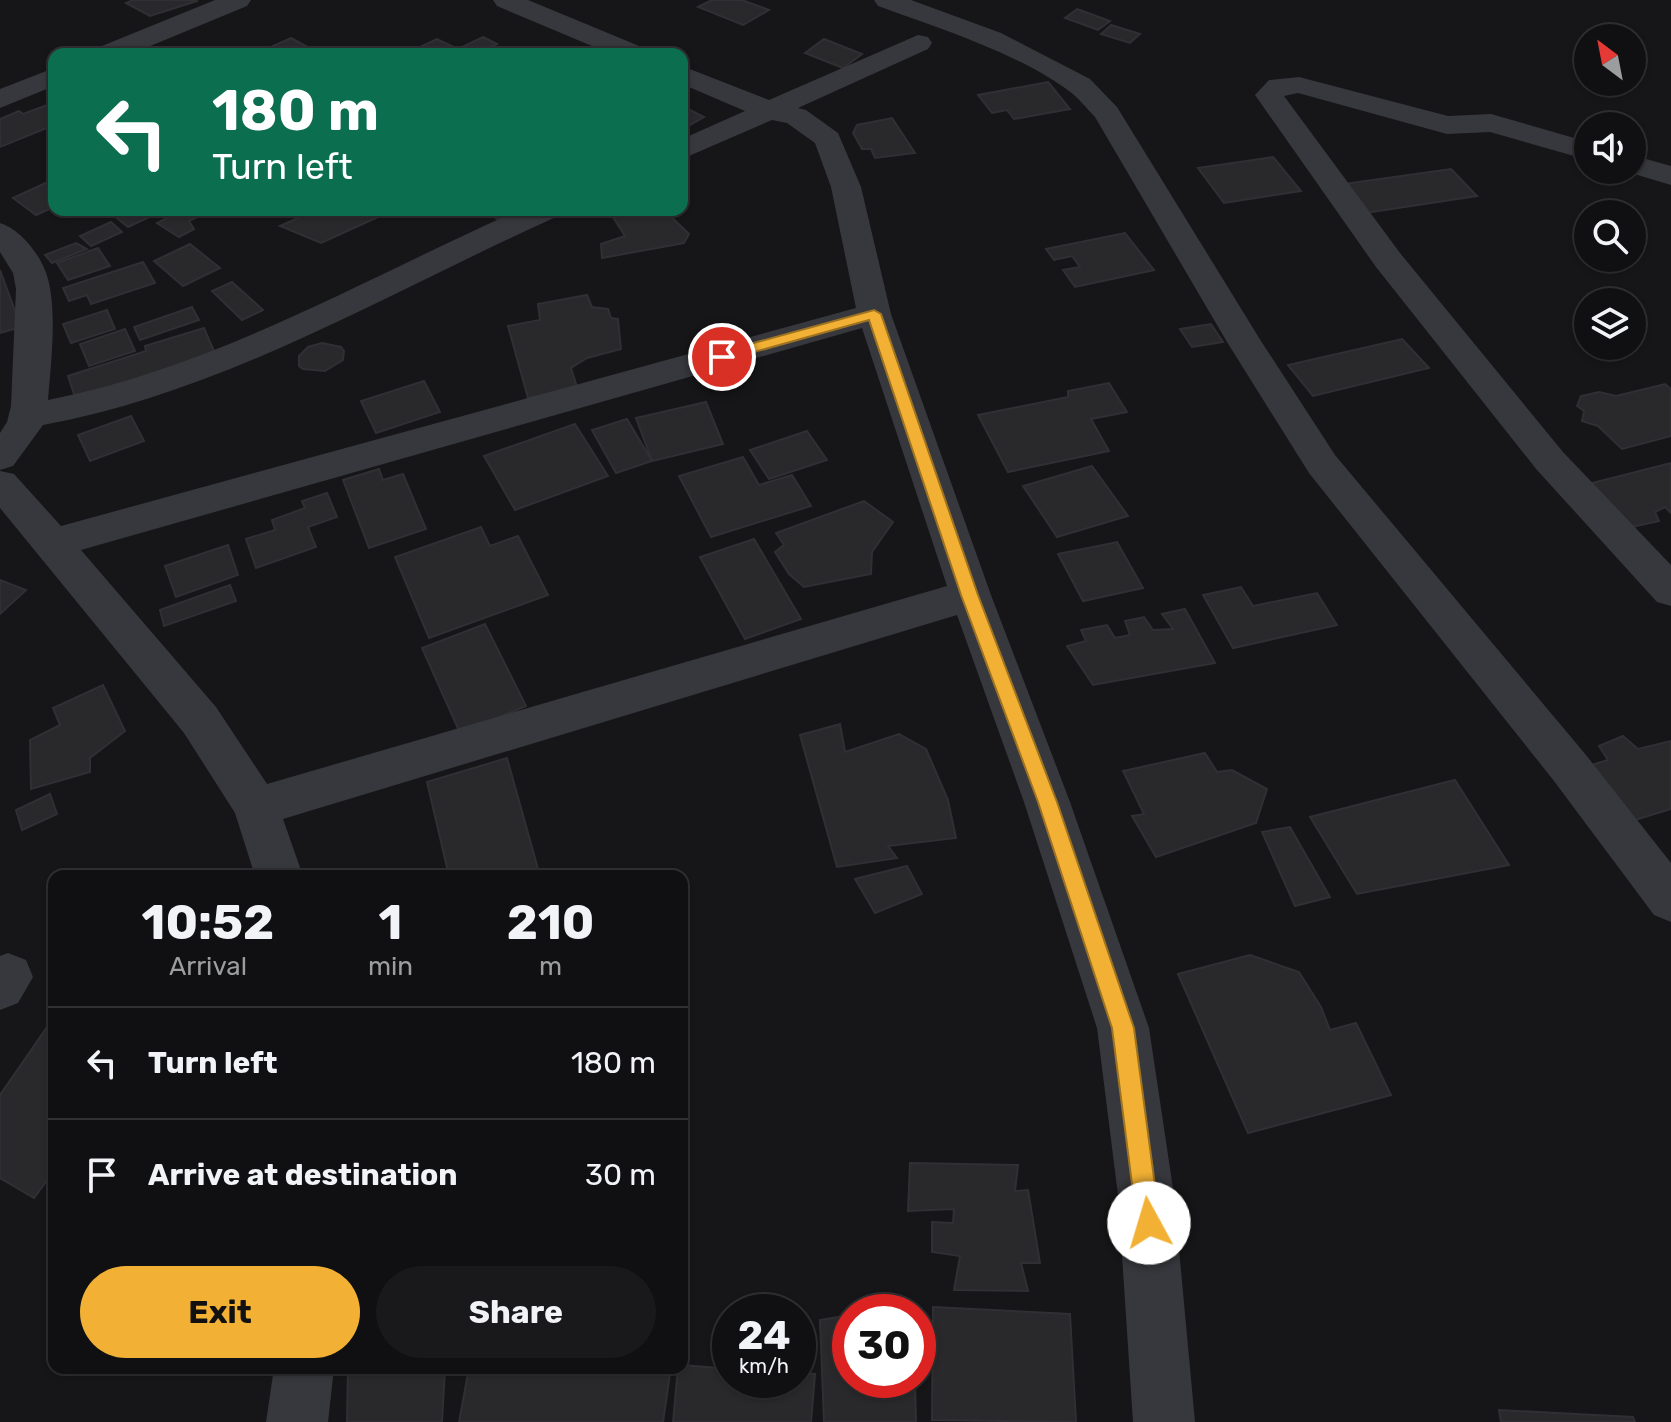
<!DOCTYPE html>
<style>
:root{--surface:#101012;--page:#19191b;--text:#f1f3f6;--muted:#9c9d9f;--line:#303032;--accent:#f2b134}
body{margin:0;font-family:Rubik,sans-serif;background:var(--page);color:var(--text);height:100vh;display:flex;flex-direction:column;font-size:30px;white-space:nowrap}
*{box-sizing:border-box;margin:0}
p{font-size:26px;color:var(--muted)}
.icon{flex:none;width:44px;height:44px;fill:none;stroke:currentColor;stroke-width:2;stroke-linecap:round;stroke-linejoin:round}
.map{position:relative;flex:1;overflow:hidden}
.side{position:absolute;left:48px;top:870px;width:640px;height:504px;display:flex;flex-direction:column;background:var(--surface);border-radius:16px;box-shadow:0 2px 6px #0004,0 0 0 2px var(--line)}
.side>*{flex:none}
.guide{position:absolute;left:48px;top:48px;width:640px;height:168px;border-radius:16px;box-shadow:0 2px 6px #0004,0 0 0 2px var(--line);background:#0b6e4f;color:#fff;overflow:hidden}
.needle{width:52px;rotate:328deg}
.fabs{position:absolute;left:1574px;top:24px;display:grid;gap:16px}
.fabs a{display:grid;place-items:center;width:72px;height:72px;border-radius:50%;background:var(--surface);box-shadow:0 2px 6px #0004,0 0 0 2px var(--line);font-size:40px}
.speed{position:absolute;left:712px;top:1294px;display:flex;gap:16px;font-size:40px;font-weight:700;text-align:center}
.speed>*{display:grid;place-content:center;width:104px;height:104px;border-radius:50%;background:var(--surface);box-shadow:0 2px 6px #0004,0 0 0 2px var(--line);line-height:1}
.speed small{font-size:20px;font-weight:400}
.speed .limit{border:12px solid #d22;background:#fff;color:#111}
.pin{position:absolute;display:grid;place-items:center;width:68px;height:68px;color:#fff;margin:-34px;border:4px solid #fff;border-radius:50%;box-shadow:0 2px 8px #0007}
.me{position:absolute;width:88px;margin:-44px;rotate:354deg;stroke-linejoin:round;filter:drop-shadow(0 0 6px #0008)}
.turn{display:flex;align-items:center;gap:28px;height:168px;padding:0 32px;font-size:36px}
.turn .icon{width:104px;height:104px;stroke-width:2.5}
.turn b{display:block;font-size:56px;line-height:68px}
.eta{display:flex;justify-content:space-evenly;align-items:center;height:136px;text-align:center}
.eta b{font-size:48px;font-weight:700;line-height:56px}
.button{display:flex;gap:16px;margin-top:auto;padding:16px 32px}
.button a{flex:1;height:92px;border-radius:48px;background:var(--accent);color:#111;font-size:32px;font-weight:700;line-height:92px;text-align:center}
.button a+a{background:var(--page);color:var(--text)}
ul{padding:0;list-style:none}
li{display:flex;align-items:center;gap:24px;height:112px;padding:0 32px;border-top:2px solid var(--line)}
li div{flex:1}
li b{display:block;font-size:30px}
li em{font-style:normal}
.map>svg:first-child{display:block}
.building{fill:#29292c;stroke:#303034;stroke-width:2}
.lines{fill:none;stroke-linecap:round;stroke-linejoin:round}
.street{fill:#37383d;fill-rule:evenodd}
.route{fill:#f2b134;stroke:#9d7322;stroke-width:2}
</style>
<div class="map">
<svg width="1671" height="1422" viewBox="0 0 1671 1422">
<rect width="100%" height="100%" fill="#161618"/>
<g class="building">
<path d="M133 0H196L197 1 150 16 126 3Z"/>
<path d="M712 0H742L769 10 743 25 698 7Z"/>
<path d="M1077 9 1110 21 1098 30 1065 18Z"/>
<path d="M1111 25 1140 34 1130 43 1101 34Z"/>
<path d="M483 37 497 44 477 54H405L437 39 458 49Z"/>
<path d="M291 38 317 52 245 54 260 48 264 50Z"/>
<path d="M824 39 862 54 843 68 805 53Z"/>
<path d="M1048 82 1070 109 1014 119 1007 110 992 113 978 95Z"/>
<path d="M47 105 54 110V125L0 147V119L19 111 23 114Z"/>
<path d="M682 106 704 117 688 126 682 123Z"/>
<path d="M892 118 915 153 875 158 871 149H862L853 133 857 125Z"/>
<path d="M1273 157 1301 191 1224 203 1198 168Z"/>
<path d="M1451 169 1477 196 1359 214 1337 185Z"/>
<path d="M54 179V207L36 215 13 198Z"/>
<path d="M107 210H157L160 212 128 227Z"/>
<path d="M182 210H197L203 214 189 221 194 229 179 237 157 223Z"/>
<path d="M315 210H383L387 213 321 243 280 226Z"/>
<path d="M485 210H522L500 221Z"/>
<path d="M637 210H664L689 234 684 243 602 258 601 244 625 236 611 214Z"/>
<path d="M111 222 122 232 91 246 80 236Z"/>
<path d="M1125 233 1154 270 1075 287 1063 270 1080 267 1072 256 1054 260 1046 249Z"/>
<path d="M76 243 87 249 52 263 45 255Z"/>
<path d="M190 244 220 268 183 286 154 261Z"/>
<path d="M98 248 110 266 68 280 57 263Z"/>
<path d="M143 262 155 283 91 304 87 295 69 301 63 288Z"/>
<path d="M0 270 21 327 0 333Z"/>
<path d="M232 282 263 310 242 320 212 291Z"/>
<path d="M587 295 592 307 608 309 611 318 618 319 621 349 587 358 571 368 577 387 528 398 508 326 540 320 538 304Z"/>
<path d="M192 307 199 320 140 340 134 327Z"/>
<path d="M107 310 115 329 71 343 63 324Z"/>
<path d="M1211 324 1223 342 1192 347 1180 329Z"/>
<path d="M204 328 216 356 76 400 68 376 146 351 145 346Z"/>
<path d="M125 329 135 351 89 366 80 344Z"/>
<path d="M1402 339 1429 368 1313 396 1288 365Z"/>
<path d="M322 343 341 347 344 351 343 360 325 371 303 369 299 366V356L308 347Z"/>
<path d="M424 381 440 412 376 433 361 401Z"/>
<path d="M1109 383 1127 412 1091 419 1109 451 1008 472 978 415 1068 397V391Z"/>
<path d="M1665 384 1671 389V436L1622 449 1598 426 1582 421 1584 411 1577 406 1581 396 1599 392 1616 396Z"/>
<path d="M706 402 723 444 652 461 636 418Z"/>
<path d="M131 416 144 441 90 461 78 435Z"/>
<path d="M627 419 652 461 616 473 592 430Z"/>
<path d="M575 424 608 476 515 510 484 456Z"/>
<path d="M807 431 827 460 769 479 750 450Z"/>
<path d="M743 457 759 485 792 475 811 506 711 537 679 476Z"/>
<path d="M1671 463V513L1665 507 1655 512 1659 521 1632 527 1588 484Z"/>
<path d="M1092 466 1128 516 1057 537 1023 486Z"/>
<path d="M379 469 383 480 403 474 426 529 369 548 343 480Z"/>
<path d="M327 493 337 517 308 527 316 547 256 568 246 539 275 530 272 520 305 508 302 501Z"/>
<path d="M864 501 893 522 872 552 871 574 804 587 789 574 775 552 784 545 776 533Z"/>
<path d="M481 527 490 546 518 536 548 595 429 638 395 557Z"/>
<path d="M754 539 801 619 745 639 700 557Z"/>
<path d="M1117 542 1143 588 1083 601 1058 554Z"/>
<path d="M228 545 238 575 176 597 165 566Z"/>
<path d="M0 580 26 590 0 614Z"/>
<path d="M230 585 236 601 164 626 160 610Z"/>
<path d="M1241 587 1253 606 1317 593 1337 625 1233 648 1203 595Z"/>
<path d="M1185 609 1215 663 1093 685 1067 646 1086 641 1081 630 1107 625 1115 638 1130 635 1125 621 1144 617 1153 630 1173 629 1162 614Z"/>
<path d="M485 624 526 706 460 733 422 648Z"/>
<path d="M103 685 125 731 90 758V772L31 789 30 740 60 725 53 708Z"/>
<path d="M840 724 845 752 899 734 926 749 948 800 956 838 888 846 897 858 837 867 800 735Z"/>
<path d="M1623 736 1638 749 1671 741V809L1625 823 1585 767 1608 760 1599 746Z"/>
<path d="M1205 753 1217 772 1232 770 1267 789 1256 823 1156 857 1132 816 1144 814 1123 771Z"/>
<path d="M507 758 540 876H449L427 782Z"/>
<path d="M1455 780 1509 865 1357 894 1310 817Z"/>
<path d="M50 794 57 814 22 830 16 810Z"/>
<path d="M1290 827 1330 897 1295 906 1262 832Z"/>
<path d="M907 866 922 894 875 913 855 879Z"/>
<path d="M1250 955 1299 972 1321 1007 1330 1030 1356 1023 1391 1095 1248 1133 1178 974Z"/>
<path d="M54 1017V1171L34 1198 0 1178V1095Z"/>
<path d="M910 1163 1018 1165 1015 1191 1028 1190 1040 1263H1021L1028 1291 954 1290 960 1256 932 1252V1222L953 1223 954 1209 908 1211Z"/>
<path d="M933 1307 1070 1314 1076 1422 932 1420Z"/>
<path d="M850 1315V1380H915L916 1422H824L820 1320Z"/>
<path d="M682 1365 730 1369V1380H798V1373L815 1374 811 1422H673L678 1368Z"/>
<path d="M348 1368H445L442 1422H347Z"/>
<path d="M469 1368H602L670 1374 663 1422H459Z"/>
<path d="M1499 1410 1633 1417 1635 1422H1501Z"/>
</g>
<g class="lines">
<g class="street">
<path d="M215 0H251L247 6 131 54H93L97 48Z"/>
<path d="M493 0H528L644 48 648 54H611L497 6Z"/>
<path d="M874 0H911L1001 33 1090 79 1117 107 1261 341 1335 455 1586 755 1671 863V922L1654 915 1554 781 1309 473 1227 342 1095 117C1087 109 1079 98 1069 91 1020 54 936 27 878 6Z"/>
<path d="M918 35 928 37 932 43 928 49 798 108 806 110 838 133 861 187 891 314 991 595 1070 802 1149 1028 1174 1195 1195 1422H1133L1118 1195 1097 1028 1024 802 957 615 283 819 303 876H255L235 813 184 733 0 508V471L14 474 61 526 856 308 831 187 815 143 787 123 772 120 682 159V139L745 111 682 84V66L769 100ZM862 328 947 586 267 784 216 707 81 550Z"/>
<path d="M54 68V86L0 108V89Z"/>
<path d="M1299 77 1448 116 1491 114 1588 142V160L1490 132 1447 134 1298 93 1284 96 1400 253 1563 452 1671 565V606L1657 602 1537 470 1376 267 1255 95 1269 80Z"/>
<path d="M1632 155 1671 166V185L1621 170H1632Z"/>
<path d="M519 210H561L556 217C389 292 225 392 43 425L13 466 0 470V433L7 422 11 406 16 289 13 273 0 252V223C21 229 43 258 48 279 57 312 51 365 48 400 214 368 366 278 519 210Z"/>
<path d="M8 953 26 960 33 977 18 1003 0 1010V956Z"/>
<path d="M274 1368H334L328 1422H266Z"/>
</g>
</g>
<path class="route" d="M874 310 881 314 978 595 1057 802 1134 1028 1160 1223 1157 1232 1149 1235 1140 1232 1137 1223 1112 1028 1038 802 961 595 869 320 722 361 715 357 717 353Z"/>
</svg>
<div class="fabs">
<a><svg class="needle" viewBox="-14 -14 28 28"><path d="M0-13l5 13h-10z" fill="#e53935"/><path d="M0 13l5-13h-10z" fill="#9c9d9f"/></svg></a>
<a><svg class="icon" aria-label="sound" viewBox="0 0 24 24"><path d="M4 9h4l5-4v14l-5-4H4zM17 9q2 3 0 6"/></svg></a>
<a><svg class="icon" aria-label="search" viewBox="0 0 24 24"><circle cx="10" cy="10" r="6"/><path d="M15 15l6 6"/></svg></a>
<a><svg class="icon" aria-label="layers" viewBox="0 0 24 24"><path d="M12 4l9 5-9 5-9-5zM3 14l9 5 9-5"/></svg></a>
</div>
<div class="speed"><div>24<small>km/h</small></div><div class="limit">30</div></div>
<div class="pin" style="left:722px;top:357px;background:#d93025"><svg class="icon" aria-label="arrive" viewBox="0 0 24 24"><path d="M6 21V4h12l-3 4 3 4H6"/></svg></div>
<svg class="me" style="left:1149px;top:1223px" viewBox="-20 -20 40 40"><circle r="19" fill="#fff"/><path d="M0-13L10 11 0 6-10 11z" fill="#f2b134"/></svg>
<div class="guide">
<div class="turn"><svg class="icon" aria-label="left" viewBox="0 0 24 24"><path d="M17 20v-9H6M10 6l-5 5 5 5"/></svg><div><b>180 m</b>Turn left</div></div>
</div>
<section class="side">
<div class="eta">
<div><b>10:52</b><p>Arrival</p></div>
<div><b>1</b><p>min</p></div>
<div><b>210</b><p>m</p></div>
</div>
<ul>
<li><svg class="icon" aria-label="left" viewBox="0 0 24 24"><path d="M17 20v-9H6M10 6l-5 5 5 5"/></svg><div><b>Turn left</b></div><em>180 m</em></li>
<li><svg class="icon" aria-label="arrive" viewBox="0 0 24 24"><path d="M6 21V4h12l-3 4 3 4H6"/></svg><div><b>Arrive at destination</b></div><em>30 m</em></li>
</ul>
<div class="button"><a>Exit</a><a>Share</a></div>
</section>
</div>
